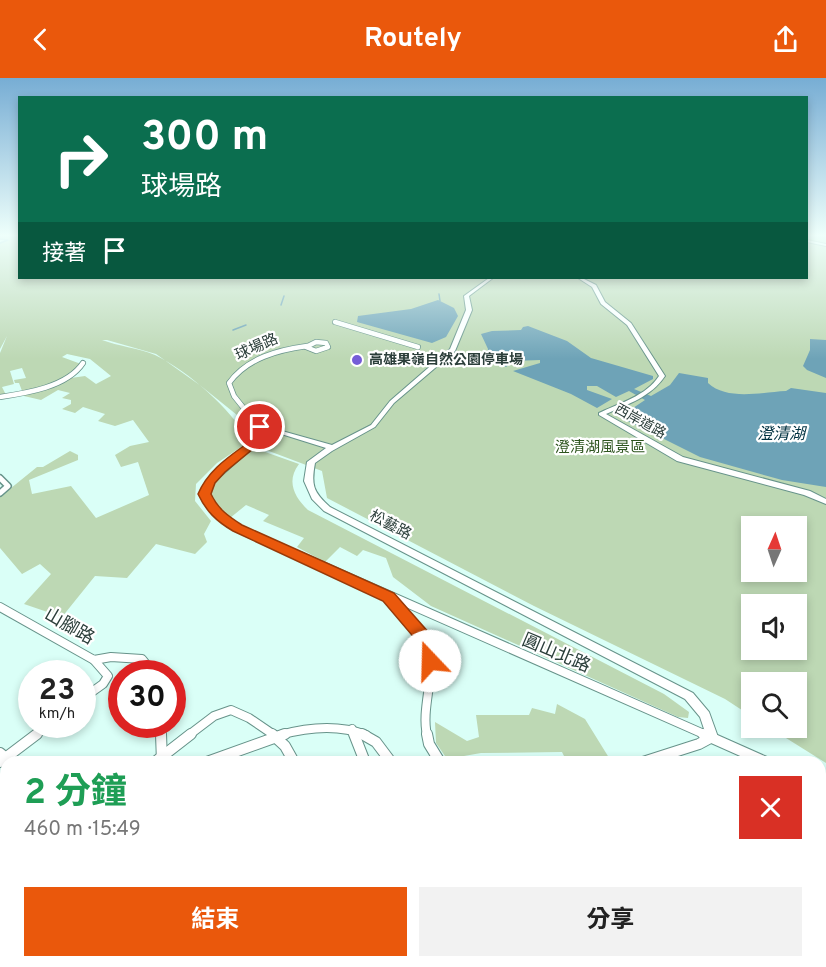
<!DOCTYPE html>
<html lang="zh-TW">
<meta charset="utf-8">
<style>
:root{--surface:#fff;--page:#f2f2f2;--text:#222;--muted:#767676;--accent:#ea580c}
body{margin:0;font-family:Overpass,"Noto Sans TC",sans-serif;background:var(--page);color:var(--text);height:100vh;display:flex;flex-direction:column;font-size:22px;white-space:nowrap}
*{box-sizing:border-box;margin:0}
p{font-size:20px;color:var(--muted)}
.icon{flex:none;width:33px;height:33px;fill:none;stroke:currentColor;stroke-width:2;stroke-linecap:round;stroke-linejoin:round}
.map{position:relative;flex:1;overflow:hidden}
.drawer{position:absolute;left:0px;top:678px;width:826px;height:212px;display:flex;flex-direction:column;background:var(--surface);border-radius:18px 18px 0 0;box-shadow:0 3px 9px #0003}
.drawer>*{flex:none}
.guide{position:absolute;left:18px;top:18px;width:790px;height:183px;border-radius:0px;box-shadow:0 3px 9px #0003;background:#0b6e4f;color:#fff;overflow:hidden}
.needle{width:39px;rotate:3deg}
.buttons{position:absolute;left:741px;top:438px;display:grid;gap:12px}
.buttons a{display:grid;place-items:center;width:66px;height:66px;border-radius:0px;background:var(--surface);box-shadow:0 3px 9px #0003;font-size:30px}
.speed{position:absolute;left:18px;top:582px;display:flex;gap:12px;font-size:30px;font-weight:700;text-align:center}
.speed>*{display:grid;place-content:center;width:78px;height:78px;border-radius:50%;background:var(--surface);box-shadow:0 3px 9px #0003;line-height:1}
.speed small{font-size:15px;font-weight:400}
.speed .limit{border:9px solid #d22;background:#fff;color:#111}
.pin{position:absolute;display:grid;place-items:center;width:51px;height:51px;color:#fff;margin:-26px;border:3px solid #fff;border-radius:50%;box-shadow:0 2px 6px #0007}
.me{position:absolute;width:66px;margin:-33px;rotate:339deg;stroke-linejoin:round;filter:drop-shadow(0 0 4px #0008)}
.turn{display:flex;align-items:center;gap:21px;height:126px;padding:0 24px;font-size:27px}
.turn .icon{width:78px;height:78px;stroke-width:2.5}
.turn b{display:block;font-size:42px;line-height:51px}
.then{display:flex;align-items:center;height:57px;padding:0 24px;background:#0003;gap:12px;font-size:22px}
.round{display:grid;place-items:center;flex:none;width:63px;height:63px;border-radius:0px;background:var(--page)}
.head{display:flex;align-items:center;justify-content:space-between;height:102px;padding:0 24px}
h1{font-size:36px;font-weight:700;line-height:45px;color:#1e9e55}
.action{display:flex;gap:12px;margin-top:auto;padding:12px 24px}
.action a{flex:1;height:69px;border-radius:0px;background:var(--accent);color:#fff;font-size:24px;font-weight:700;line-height:69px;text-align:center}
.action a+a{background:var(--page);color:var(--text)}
header{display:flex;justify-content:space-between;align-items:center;height:78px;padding:0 24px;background:var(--accent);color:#fff;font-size:27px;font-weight:700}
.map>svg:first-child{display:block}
.green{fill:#bdd8b4;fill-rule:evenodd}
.water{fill:#6ea3b7}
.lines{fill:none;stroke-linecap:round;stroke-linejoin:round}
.stream{stroke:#6ea3b7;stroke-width:1.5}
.street-far3-casing{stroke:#67938a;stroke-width:6}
.street-far2-casing{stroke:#67938a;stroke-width:8}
.street-far1-casing{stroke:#67938a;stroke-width:10}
.street-casing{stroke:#67938a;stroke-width:12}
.secondary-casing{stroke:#67938a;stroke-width:2}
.street-far3{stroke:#fff;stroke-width:4.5}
.street-far2{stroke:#fff;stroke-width:5}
.street-far1{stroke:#fff;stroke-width:8}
.street{stroke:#fff;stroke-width:10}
.secondary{fill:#fff;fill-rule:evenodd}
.route{fill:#ea580c;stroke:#983908;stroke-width:1.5}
.poi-dot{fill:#755dd7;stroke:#fff;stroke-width:2}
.labels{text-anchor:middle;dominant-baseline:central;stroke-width:4.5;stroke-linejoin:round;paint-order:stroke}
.far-poi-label{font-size:14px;font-weight:bold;fill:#2b3e3a;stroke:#fff;text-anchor:start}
.far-street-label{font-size:14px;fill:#2b3e3a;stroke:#fff}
.street-label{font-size:15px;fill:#2b3e3a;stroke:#fff}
.park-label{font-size:15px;fill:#2d541e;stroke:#fff}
.water-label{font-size:16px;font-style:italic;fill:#003140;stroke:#fff}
.near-street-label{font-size:18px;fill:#2b3e3a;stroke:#fff}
</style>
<header><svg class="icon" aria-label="back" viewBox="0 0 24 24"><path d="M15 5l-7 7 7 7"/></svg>Routely<svg class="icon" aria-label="share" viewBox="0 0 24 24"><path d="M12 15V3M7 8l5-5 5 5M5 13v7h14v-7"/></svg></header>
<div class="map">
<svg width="826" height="889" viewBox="0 0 826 889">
<rect width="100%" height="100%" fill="#dafff7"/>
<g class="green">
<path d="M0 156H19L20 200H807V156H826V685L770 650H796V604H752L751 638 725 621 534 528 327 420 322 393 261 370 252 362 237 337 201 308 156 276 107 262H102C118 268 138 270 155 277 191 295 228 329 250 363L217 385 196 406 195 423 211 443 204 456 207 464 195 476 156 466 127 500 95 498 62 539 24 526 51 496 40 486 22 496 0 470V419L37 389H43L70 373 78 377V382L29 402 32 416 71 408 96 440 149 417 138 384 121 389 115 377 130 368 149 364 133 342 115 348 98 343 105 336 83 329 75 335 62 331 71 326V322L62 320 70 315 58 312 41 322 24 318 19 305H15L14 302 26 300 22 290 10 293 14 306 2 309 6 317 0 318V275L7 258 0 271V165L7 162 0 161ZM67 276 90 281 111 298 96 306 85 298 71 300 79 294 81 286 62 279ZM752 448H796V494H752ZM752 526H796V572H752Z"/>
<path d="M254 370 299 386C286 403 294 419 308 432L664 616 689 634 688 640 678 639 431 528 393 499 386 480 363 472 357 478 340 469 325 484 297 469 304 460 263 443 269 437 246 427 230 440 212 425C207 397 235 385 254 370Z"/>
<path d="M557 626 585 641 611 683 567 684 562 674 481 675 447 681 436 665 435 644 467 663 479 659 476 637H529L532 630 555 636Z"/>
<path d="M6 793V884H26L20 889H0V795Z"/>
</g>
<g class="water">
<path d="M438 222 454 230 458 238 446 259 432 265 357 244 358 238 411 231Z"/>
<path d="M528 248 567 263 591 280 653 298V301L634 311 651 318 670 307 679 295 708 300V305C727 323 762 314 786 313L791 310 826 315V409L782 402 700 379 624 341 627 334 645 322 629 313 616 319 597 308H587V312L612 321 597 330 571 316 513 293 540 285V282L513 283 506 289 487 277 488 271 481 256 492 253 521 252 523 249Z"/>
<path d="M810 261 826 262V300L807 292 803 288 810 272Z"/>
</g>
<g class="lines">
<g class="stream">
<path d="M0 161 8 162 0 165"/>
<path d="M439 216 440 223"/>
<path d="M281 227 284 218"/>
<path d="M233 252 246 247"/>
</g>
<g class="street-far3-casing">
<g id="street-far3">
<path d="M335 244 418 269"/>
<path d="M316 264 326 265 328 269 316 273 306 269Z"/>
<path d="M0 319C27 315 67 309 83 285"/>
<path d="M254 343 234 318 229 305C247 280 278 272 307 268"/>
</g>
</g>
<g class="street-far2-casing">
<g id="street-far2">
<path d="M252 341 262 353 259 360 212 402 206 410C203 446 276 467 303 479"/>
<path d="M0 400 8 408 0 415"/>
</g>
</g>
<g class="street-far1-casing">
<g id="street-far1">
<path d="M300 478 706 657"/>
<path d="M391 522C401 534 417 547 424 561 440 591 420 626 427 657"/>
<path d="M0 529 94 582 111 579 142 581 154 596"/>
<path d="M82 621 103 606 108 598 94 582"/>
<path d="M161 646V657"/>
<path d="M352 651 355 657"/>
<path d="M35 657 50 646"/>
<path d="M189 657 214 638 231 632 249 640 274 657"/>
<path d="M280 657C309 649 338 646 366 657"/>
</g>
</g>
<g class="street-casing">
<g id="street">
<path d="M161 656 162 684"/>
<path d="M272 656 285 668 294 684"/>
<path d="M354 656 365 684"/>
<path d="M362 656 376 664 391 684"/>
<path d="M427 656 429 666 440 684"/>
<path d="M703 656 766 684"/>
<path d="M0 675 11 684"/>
<path d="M0 684 37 656"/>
<path d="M155 684 191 656"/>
<path d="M207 684 285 656"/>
<path d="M643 684 699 666 712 659"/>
<path d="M820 711 826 714"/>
<path d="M0 761 6 759"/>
<path d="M820 865 826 867"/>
<path d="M194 884 199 889"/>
<path d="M253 889 259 884"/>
<path d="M451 889 454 884"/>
</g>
</g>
<g class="secondary-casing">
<g id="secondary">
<path d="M807 162 826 166V168L807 164Z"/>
<path d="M489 200H493L469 218 472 232 455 273 394 325 375 349 332 373 315 385C311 407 313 414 330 429L693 615 709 634 718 659 716 663 712 664 708 663 700 639 685 621 324 433 312 421 304 403 307 384 326 370 278 355 247 337 250 335 252 336 282 353 332 367 371 347 390 323 450 271 466 232 464 218Z"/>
<path d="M578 200H582L596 207 605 224 631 245 665 298C651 319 628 326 606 336L683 379 810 413 826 421V426L804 417 677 383 599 337V335C620 325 646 318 659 298L627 247 601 226 592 209Z"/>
</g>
</g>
<use href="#street-far3" class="street-far3"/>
<use href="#street-far2" class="street-far2"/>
<use href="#street-far1" class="street-far1"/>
<use href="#street" class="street"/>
<use href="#secondary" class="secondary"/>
</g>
<linearGradient id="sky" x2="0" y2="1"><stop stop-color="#77add4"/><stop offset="0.56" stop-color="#eefffb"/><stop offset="1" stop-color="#eefffb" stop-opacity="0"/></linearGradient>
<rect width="826" height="281" fill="url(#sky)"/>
<path class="route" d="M256 347 265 349 267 353 264 362 225 394 215 405 211 416C218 431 228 438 242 447L394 515 430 556 439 583 437 588H424L417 563 383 523 233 453C216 443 206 433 198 416 209 390 232 377 253 361Z"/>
<circle class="poi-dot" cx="357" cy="282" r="6"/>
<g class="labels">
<g class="far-poi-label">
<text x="369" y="282">高雄果嶺自然公園停車場</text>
</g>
<g class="far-street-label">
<text transform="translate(640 344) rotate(29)">西岸道路</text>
</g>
<g class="street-label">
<text transform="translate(257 270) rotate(-24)">球場路</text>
<text transform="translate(390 448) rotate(28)">松藝路</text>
</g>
<g class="park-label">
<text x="600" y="370">澄清湖風景區</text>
</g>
<g class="water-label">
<text x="781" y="357">澄清湖</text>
</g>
<g class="near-street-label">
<text transform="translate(69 549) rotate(30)">山腳路</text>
<text transform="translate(556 576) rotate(23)">圓山北路</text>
</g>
</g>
</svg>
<div class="buttons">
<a><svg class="needle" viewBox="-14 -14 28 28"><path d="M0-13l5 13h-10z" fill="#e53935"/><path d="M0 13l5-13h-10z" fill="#767676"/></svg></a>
<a><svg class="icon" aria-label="sound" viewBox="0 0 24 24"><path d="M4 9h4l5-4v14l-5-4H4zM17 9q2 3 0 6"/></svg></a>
<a><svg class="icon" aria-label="search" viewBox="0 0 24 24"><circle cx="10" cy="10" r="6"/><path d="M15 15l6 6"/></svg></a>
</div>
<div class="speed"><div>23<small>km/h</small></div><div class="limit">30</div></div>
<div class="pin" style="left:260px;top:349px;background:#d93025"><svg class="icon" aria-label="arrive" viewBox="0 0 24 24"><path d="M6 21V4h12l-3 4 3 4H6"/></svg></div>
<svg class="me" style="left:430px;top:583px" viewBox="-20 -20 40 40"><circle r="19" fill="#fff"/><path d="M0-13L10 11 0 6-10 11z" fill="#ea580c"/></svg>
<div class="guide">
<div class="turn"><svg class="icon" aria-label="right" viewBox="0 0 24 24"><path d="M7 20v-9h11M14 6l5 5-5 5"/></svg><div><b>300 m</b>球場路</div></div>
<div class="then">接著<svg class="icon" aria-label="arrive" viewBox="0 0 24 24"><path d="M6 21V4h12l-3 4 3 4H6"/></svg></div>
</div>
<section class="drawer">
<div class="head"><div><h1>2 分鐘</h1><p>460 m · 15:49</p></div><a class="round" style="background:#d93025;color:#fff"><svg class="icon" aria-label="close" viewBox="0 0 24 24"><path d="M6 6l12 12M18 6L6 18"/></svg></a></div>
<div class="action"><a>結束</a><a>分享</a></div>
</section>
</div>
